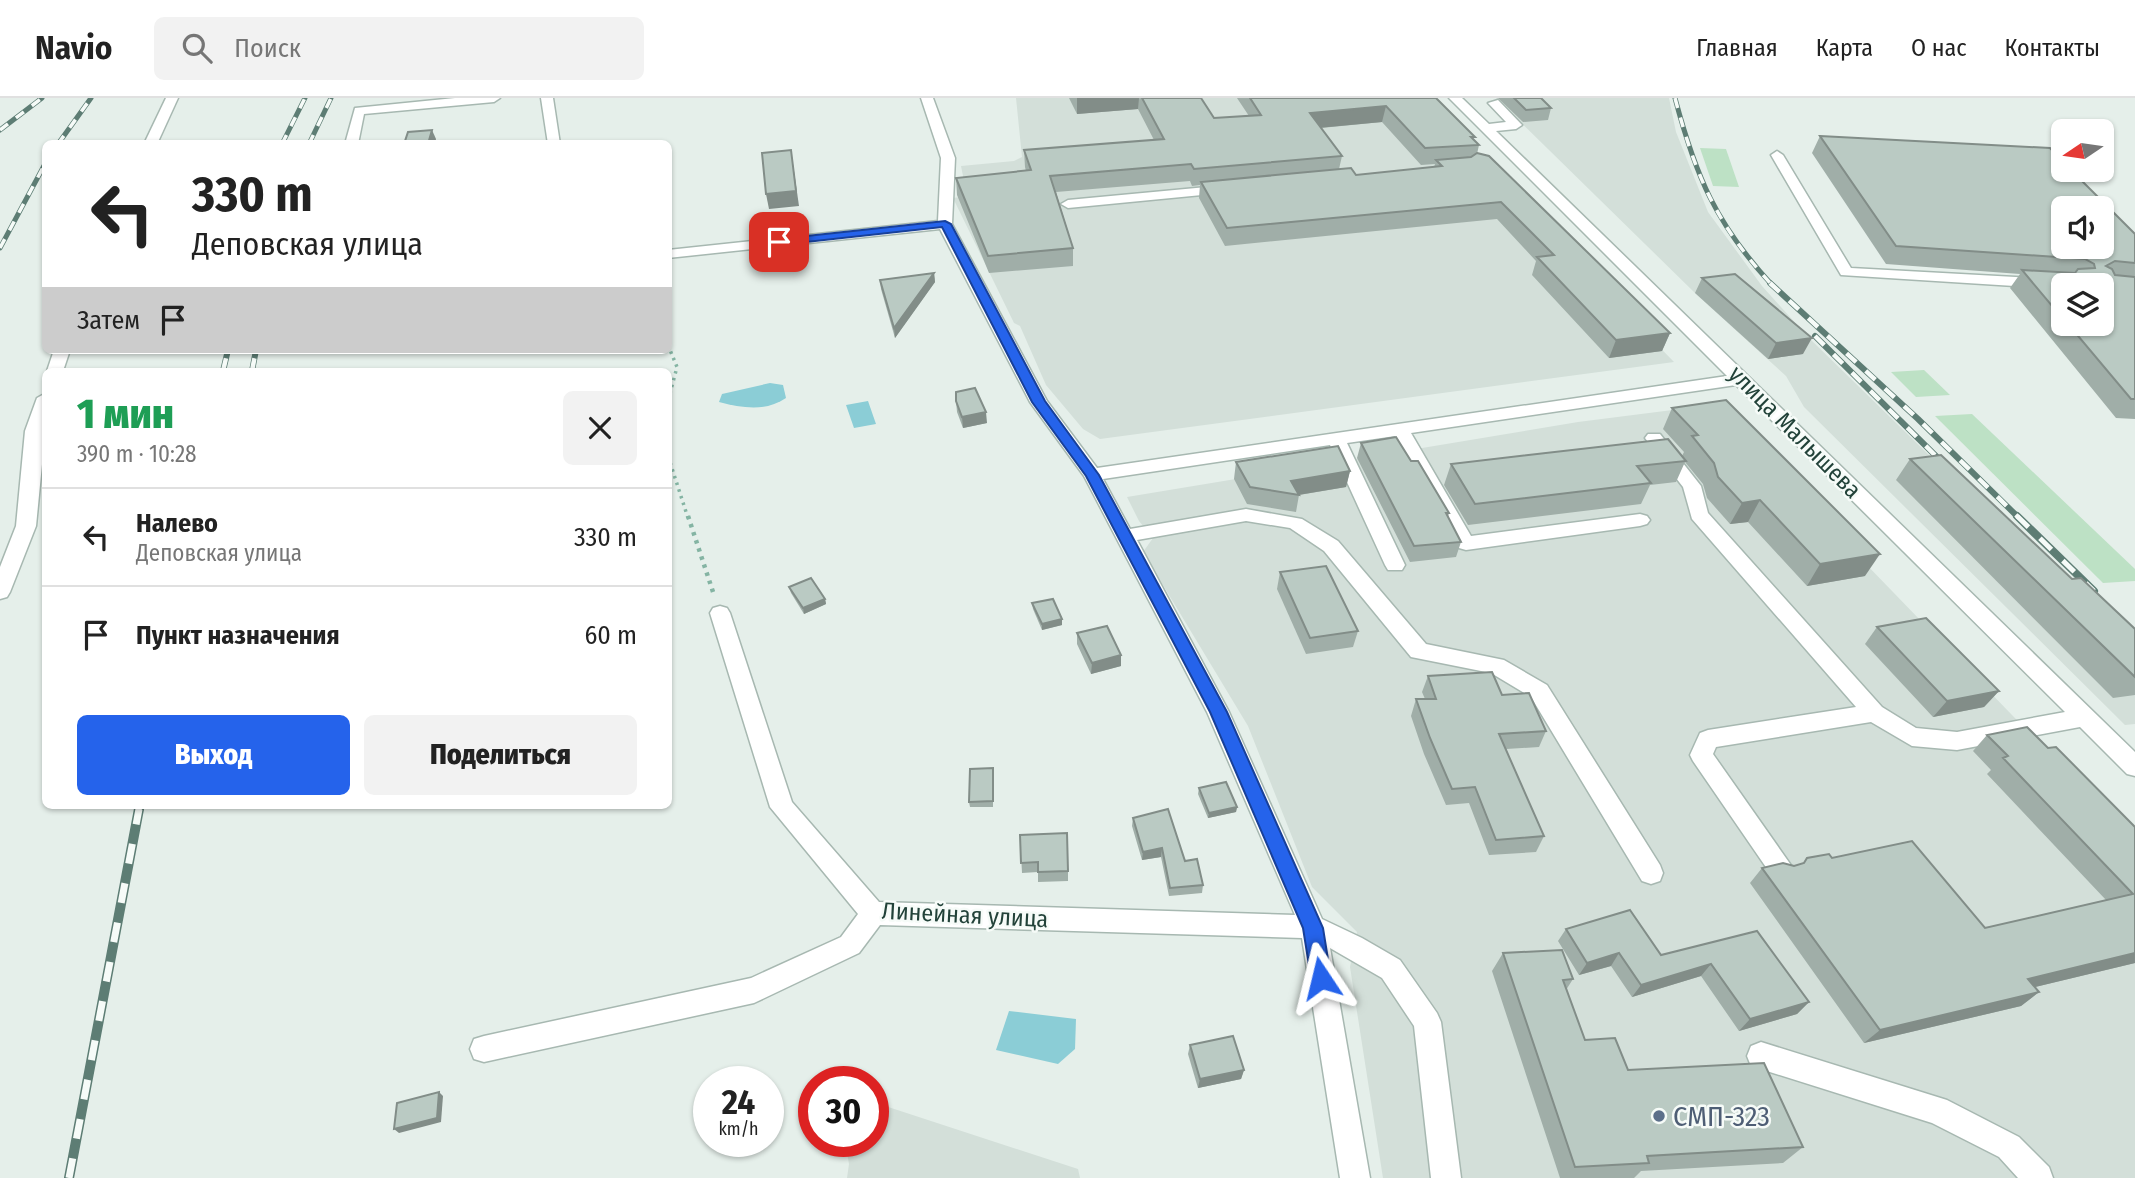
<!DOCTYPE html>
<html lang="ru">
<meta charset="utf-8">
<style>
:root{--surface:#fff;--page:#f2f2f2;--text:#222;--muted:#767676;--line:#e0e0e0;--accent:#2563eb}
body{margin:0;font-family:"Fira Sans Condensed",sans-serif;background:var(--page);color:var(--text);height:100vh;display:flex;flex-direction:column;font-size:26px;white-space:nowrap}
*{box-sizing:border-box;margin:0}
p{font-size:23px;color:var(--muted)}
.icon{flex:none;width:38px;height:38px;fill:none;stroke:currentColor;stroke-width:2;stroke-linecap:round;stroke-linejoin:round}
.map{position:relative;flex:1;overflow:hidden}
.sheet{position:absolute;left:42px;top:270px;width:630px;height:441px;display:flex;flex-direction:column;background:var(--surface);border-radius:10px;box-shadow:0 2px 5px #0004}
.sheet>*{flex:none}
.top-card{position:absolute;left:42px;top:42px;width:630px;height:214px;border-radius:10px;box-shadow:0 2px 5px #0004;background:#fff;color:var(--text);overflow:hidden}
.needle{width:46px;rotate:257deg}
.fabs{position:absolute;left:2051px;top:21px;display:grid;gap:14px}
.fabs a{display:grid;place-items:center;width:63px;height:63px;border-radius:10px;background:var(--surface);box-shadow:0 2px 5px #0004;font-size:35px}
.speed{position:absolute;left:693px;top:968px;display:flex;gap:14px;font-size:35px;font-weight:700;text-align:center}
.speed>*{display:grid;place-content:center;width:91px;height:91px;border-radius:50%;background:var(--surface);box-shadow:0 2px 5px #0004;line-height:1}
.speed small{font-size:18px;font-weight:400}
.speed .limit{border:10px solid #d22;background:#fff;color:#111}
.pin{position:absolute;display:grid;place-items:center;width:60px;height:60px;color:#fff;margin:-30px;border-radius:14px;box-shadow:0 4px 10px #0006}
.me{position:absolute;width:77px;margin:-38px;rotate:350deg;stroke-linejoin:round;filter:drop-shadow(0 0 5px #0008)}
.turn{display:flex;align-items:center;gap:24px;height:147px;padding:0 35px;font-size:32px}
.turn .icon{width:91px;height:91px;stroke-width:2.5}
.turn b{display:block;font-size:49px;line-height:60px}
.then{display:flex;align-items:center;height:66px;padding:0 35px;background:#0003;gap:14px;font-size:26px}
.round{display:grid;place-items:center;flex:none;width:74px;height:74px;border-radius:10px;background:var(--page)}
.overview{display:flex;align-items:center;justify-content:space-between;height:119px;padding:0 35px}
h1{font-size:42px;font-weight:800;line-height:52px;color:#1e9e55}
.cta{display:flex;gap:14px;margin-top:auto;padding:14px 35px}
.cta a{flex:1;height:80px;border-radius:10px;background:var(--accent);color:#fff;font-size:28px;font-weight:800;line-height:80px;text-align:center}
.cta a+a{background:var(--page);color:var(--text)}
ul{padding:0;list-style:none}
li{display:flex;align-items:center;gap:21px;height:98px;padding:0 35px;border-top:2px solid var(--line)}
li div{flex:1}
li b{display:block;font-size:26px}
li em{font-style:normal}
header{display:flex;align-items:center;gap:42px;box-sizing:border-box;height:98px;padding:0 35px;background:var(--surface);border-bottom:2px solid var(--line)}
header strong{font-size:33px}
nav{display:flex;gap:38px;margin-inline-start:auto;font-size:24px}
.search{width:490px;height:63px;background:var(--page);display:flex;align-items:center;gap:18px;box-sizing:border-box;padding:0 24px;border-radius:10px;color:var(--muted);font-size:26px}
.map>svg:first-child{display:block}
.built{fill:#d3dfd9}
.green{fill:#bde1c5}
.water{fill:#8bcdd6}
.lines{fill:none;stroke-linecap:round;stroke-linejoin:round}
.minor-casing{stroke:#a7b8b1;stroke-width:3}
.path-far1{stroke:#84b4a3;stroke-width:3.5;stroke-dasharray:2.5 4.5;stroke-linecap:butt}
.path{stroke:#84b4a3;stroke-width:4.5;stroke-dasharray:3.5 5;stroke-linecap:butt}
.minor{fill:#fff;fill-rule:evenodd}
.rail-far3-casing{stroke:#5d7d74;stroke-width:5}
.rail-far2-casing{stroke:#5d7d74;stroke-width:6}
.rail-far1-casing{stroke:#5d7d74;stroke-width:8}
.rail-casing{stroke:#5d7d74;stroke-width:10}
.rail-far3{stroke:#f6fbf8;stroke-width:3.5;stroke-dasharray:10;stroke-linecap:butt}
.rail-far2{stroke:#f6fbf8;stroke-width:4.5;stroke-dasharray:13;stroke-linecap:butt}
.rail-far1{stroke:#f6fbf8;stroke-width:5;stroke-dasharray:16;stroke-linecap:butt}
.rail{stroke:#f6fbf8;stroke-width:7;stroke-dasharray:20;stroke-linecap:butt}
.wall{fill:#a0aea8;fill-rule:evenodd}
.shaded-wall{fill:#828d88}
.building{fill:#bacac3;stroke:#828d88;stroke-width:2;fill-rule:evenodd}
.route{fill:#2563eb;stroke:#184099;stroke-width:2}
.service-dot{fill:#5c6f8a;stroke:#f6fbf8;stroke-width:2.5}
.labels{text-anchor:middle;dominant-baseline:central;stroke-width:5;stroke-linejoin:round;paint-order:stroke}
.street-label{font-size:24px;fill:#224239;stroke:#f6fbf8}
.near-service-label{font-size:28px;fill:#4e5e75;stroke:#f6fbf8;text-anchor:start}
</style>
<header>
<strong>Navio</strong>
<div class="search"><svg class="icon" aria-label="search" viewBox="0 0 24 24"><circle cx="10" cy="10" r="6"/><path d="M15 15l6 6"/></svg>Поиск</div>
<nav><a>Главная</a><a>Карта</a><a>О нас</a><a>Контакты</a></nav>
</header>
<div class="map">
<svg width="2135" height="1080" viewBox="0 0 2135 1080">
<rect width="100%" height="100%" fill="#e5efea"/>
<g class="built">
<path d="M1016 0H1416L1674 264 1100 341 1083 331 1046 287 1020 228 1014 225 953 100 967 98 961 68 1014 63 1022 59Z"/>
<path d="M1496 0H1669L1676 34 1708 114 1762 188 1810 241 2135 558V626L2125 627 1804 309 1786 278 1695 195Z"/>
<path d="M1712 307 2135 744V1080H1383L1350 869 1357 834 1312 789 1248 628 1143 454 1153 440 1139 423 1127 399 1578 324Z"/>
<path d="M873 1004 1078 1071 1080 1080H847L849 1066 845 1043H873Z"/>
</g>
<g class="green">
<path d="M1700 50 1726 51 1739 89 1713 88Z"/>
<path d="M1924 272 1950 297 1916 299 1891 274Z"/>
<path d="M1972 316 2135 471V483L2103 485 1935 318Z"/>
</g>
<g class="water">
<path d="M770 285 783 287 786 300C765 314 743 310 719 304L722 296Z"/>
<path d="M868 303 876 326 854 330 846 307Z"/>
<path d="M1009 913 1076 921 1075 951 1058 966 996 952Z"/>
</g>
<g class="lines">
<g class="minor-casing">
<g id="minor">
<path d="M166 0H178L157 46H144Z"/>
<path d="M455 0H500L494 4 364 16 358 46H345L355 10Z"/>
<path d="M541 0H553L560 46H548Z"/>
<path d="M921 0H933L955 60 952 126 1047 303 1097 370 1727 278 1449 0H1462L1489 26 1506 24 1488 5 1498 2 1522 27 1516 31 1496 33 2135 654V678L2127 676 2080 629 1957 652 1912 648 1871 624 1716 649 1713 656 1793 770 1790 778 1781 781 1772 778 1693 663 1690 657 1700 635 1708 632 1856 609 1692 421 1683 389 1645 340 1648 336H1660L1701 388 1708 415 1882 609 1916 630 1957 634 2065 614 1736 287 1411 335 1471 438 1640 416 1647 418 1650 422 1647 426 1640 428 1466 452 1459 450 1395 338 1347 345 1405 467 1402 472H1388L1385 467 1330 347 1103 381 1130 431 1246 411 1302 421 1338 443 1426 546 1504 562 1547 587 1660 767 1663 775 1660 783 1651 786 1642 783 1531 599 1491 575 1411 559 1324 453 1290 430 1246 423 1137 442 1229 614 1322 821 1362 840 1400 862 1437 915 1441 924 1461 1080H1431L1414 928 1382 880 1330 850 1370 1080H1340L1302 840 880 827 859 855 754 905 484 964 474 961 470 951 474 941 484 938 751 880 841 839 858 816 770 709 710 515 713 510 720 508 727 510 730 515 792 704 879 804 1295 817 1207 614 1084 378 1030 304 940 131 668 160V152L938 123 941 60Z"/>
<path d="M1777 53 1783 57 1851 170 2072 182 2080 187H2063V191L1841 177 1771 57Z"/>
<path d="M1228 87 1235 91 1233 94 1068 110 1061 106 1068 102Z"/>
<path d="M54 252H70L63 273H47Z"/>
<path d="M46 295V325L36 428 10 494 7 499 0 501V469L16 428 25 333 37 300Z"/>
<path d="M1761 944 1947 1002 2019 1039 2049 1069 2053 1080H2018L1999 1059 1932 1025 1751 968 1747 958 1751 948Z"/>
</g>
</g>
<g class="path-far1">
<path d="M668 247 677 269 668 303"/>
<path d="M668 358 688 420"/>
</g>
<path class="path" d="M688 418 714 497"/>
<use href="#minor" class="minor"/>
<g class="rail-far3-casing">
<g id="rail-far3">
<path d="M1675 0C1696 79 1716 126 1772 187"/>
<path d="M0 32 42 0"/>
<path d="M58 46 91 0"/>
<path d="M282 46 305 0"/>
<path d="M309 46 331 0"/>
<path d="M0 150 46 64"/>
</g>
</g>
<g class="rail-far2-casing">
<g id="rail-far2">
<path d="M1770 185 1918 321 2019 420"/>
<path d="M1815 238 1949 371"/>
<path d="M223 273 228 252"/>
<path d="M252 273 256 252"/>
</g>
</g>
<g class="rail-far1-casing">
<g id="rail-far1">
<path d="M2017 418 2094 493"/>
<path d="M139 713 140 707"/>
</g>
</g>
<g class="rail-casing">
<path id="rail" d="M69 1080 139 711"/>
</g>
<use href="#rail-far3" class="rail-far3"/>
<use href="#rail-far2" class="rail-far2"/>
<use href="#rail-far1" class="rail-far1"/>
<use href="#rail" class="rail"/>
</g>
<g class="wall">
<path d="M1069 0H1201L1214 20 1249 18 1237 0H1436L1479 47 1477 56 1670 235 1662 253 1609 260 1532 177 1536 163 1497 121 1225 148 1199 100 1200 87 1192 88 1190 83 1056 94 1073 150V168L989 175 957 97 956 80 1026 73 1025 69 1024 52 1154 42 1138 11 1077 16ZM1382 24 1421 67 1435 66 1434 69 1356 77 1339 71 1342 58 1321 30Z"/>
<path d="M1498 0H1541L1551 10 1548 22 1523 24Z"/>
<path d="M1820 38 2135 136V321L2116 320 2010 190 2020 176 1886 166 1812 55ZM2063 187 2102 226H2063Z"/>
<path d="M934 175 935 184 895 240 881 191 880 182Z"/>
<path d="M1702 180 1803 256 1768 261 1695 195Z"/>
<path d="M956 303 987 325 963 330 957 314Z"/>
<path d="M1672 310 1865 478 1807 488 1748 424 1730 426 1707 400 1703 386 1685 364 1676 384 1650 387 1641 406 1468 427 1444 387 1451 366 1682 358 1684 354 1663 331Z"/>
<path d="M1361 345 1411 363 1449 415 1448 419 1461 444 1456 459 1410 464 1357 360Z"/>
<path d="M1910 361 2072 481 2135 531V597L2113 600 1896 382Z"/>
<path d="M1236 364 1350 373 1346 389 1299 397 1296 414 1247 406 1234 381Z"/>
<path d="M1280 474 1358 533 1353 549 1306 556 1277 491Z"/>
<path d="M789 489 825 501 826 506 804 516 791 495Z"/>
<path d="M1032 505 1062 527 1042 532 1033 511Z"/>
<path d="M1877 529 1999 593 1984 609 1933 619 1865 546Z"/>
<path d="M1077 535 1121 568 1091 576 1077 546Z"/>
<path d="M1428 578 1502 597 1546 633 1539 649 1506 651 1544 738 1536 754 1489 757 1469 705 1446 707 1424 656 1411 618 1416 601H1425L1422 594Z"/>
<path d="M1987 637 2048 650 2135 729V865L2035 889 2039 894 2021 908 1864 945 1750 785 1762 770 1794 768 1802 766 1807 760H1832L1985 830 2106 802 1987 676 1991 672 1973 653Z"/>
<path d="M993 670V709H970L969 704Z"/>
<path d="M1199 690 1237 709 1236 714 1208 720 1198 696Z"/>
<path d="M1133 720 1185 763 1203 787 1202 795 1169 798 1161 759 1142 762 1132 728Z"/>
<path d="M1020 737 1068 773V783L1038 784V774L1022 775Z"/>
<path d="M1566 831 1661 857 1757 833 1809 904 1797 916 1739 933 1701 878 1632 899 1611 868 1579 877 1558 843Z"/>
<path d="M1503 855 1573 881 1566 892 1585 942 1628 972 1803 1049 1783 1065 1641 1073 1634 1080H1560L1492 873Z"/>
<path d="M1190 947 1244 972 1241 981 1198 990 1188 956Z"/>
</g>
<g class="shaded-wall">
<path d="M1077 0H1139L1138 11 1077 16Z"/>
<path d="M1386 8 1382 24 1307 31 1310 15Z"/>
<path d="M432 32 436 41 435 46H428Z"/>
<path d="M791 52 799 108 769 111 766 96Z"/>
<path d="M934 175 935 184 895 240 894 230Z"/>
<path d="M1670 235 1662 253 1609 260 1616 242Z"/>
<path d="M1812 240 1803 256 1768 261 1776 245Z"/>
<path d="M986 314 987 325 963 330 962 319Z"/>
<path d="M1350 373 1346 389 1298 397 1291 383Z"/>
<path d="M1760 402 1748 424 1730 426 1742 405Z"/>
<path d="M1880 456 1865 478 1807 488 1820 466Z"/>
<path d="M825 501 826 506 804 516 803 510Z"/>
<path d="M1062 521V527L1042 532V526Z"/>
<path d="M1121 557V568L1091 576 1092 565Z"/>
<path d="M1999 593 1984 609 1933 619 1947 603Z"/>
<path d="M1237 709 1236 714 1208 720 1209 715Z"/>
<path d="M1162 750 1161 759 1142 762 1143 754Z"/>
<path d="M1619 855 1611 868 1579 877 1587 865Z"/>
<path d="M2135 855V865L2010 895 2028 881Z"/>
<path d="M1711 866 1701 878 1632 899 1641 887Z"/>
<path d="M2039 894 2021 908 1864 945 1880 932Z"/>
<path d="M1809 904 1797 916 1739 933 1750 921Z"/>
<path d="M1244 972 1241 981 1198 990 1200 981Z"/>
<path d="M439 994 443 998 441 1024 399 1035 394 1031Z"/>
</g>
<g class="building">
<path d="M1142 0H1201L1214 20 1261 17 1250 0H1436L1475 39H1471L1479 47 1425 50 1386 8 1310 15 1342 58 1194 71 1191 66 1050 78 1073 150 988 158 956 80 1031 72 1024 52 1164 41Z"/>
<path d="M1514 0H1541L1551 10 1526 12Z"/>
<path d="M432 32 428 46H404L408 34Z"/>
<path d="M1820 38 2050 50 2063 64V72H2071L2135 136V165L2115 163 2106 168 2112 171 2115 177 2135 179V301H2131L2068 226H2102V187H2063V221L2022 172 2075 175 2078 171 2095 170 2094 166 2085 161 1896 148ZM2063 110H2102V149H2063Z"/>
<path d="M791 52 796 93 766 96 762 55Z"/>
<path d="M1477 55 1489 58 1670 235 1616 242 1537 159 1554 157 1501 104 1227 130 1201 84 1351 70 1356 77 1442 68 1436 62 1471 59Z"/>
<path d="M934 175 894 230 880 182Z"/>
<path d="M1735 176 1812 240 1776 245 1702 180Z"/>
<path d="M975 290 986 314 962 319 956 303V294Z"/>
<path d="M1726 302 1880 456 1820 466 1760 402 1742 405 1718 379 1714 365 1692 338 1698 337 1672 310Z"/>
<path d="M1396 339 1411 363H1418L1449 415H1446L1461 444 1414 448 1361 345Z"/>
<path d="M1668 341 1686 363 1637 368 1651 385 1475 406 1451 366Z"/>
<path d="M1338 348 1350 373 1291 383 1299 397 1250 389 1236 364Z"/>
<path d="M1941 357 2072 481 2081 480 2135 531V579L1910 361Z"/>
<path d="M1326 468 1358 533 1310 540 1280 474Z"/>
<path d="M811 480 825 501 803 510 789 489Z"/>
<path d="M1053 501 1062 521 1042 526 1032 505Z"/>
<path d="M1926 520 1999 593 1947 603 1877 529Z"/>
<path d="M1107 528 1121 557 1092 565 1077 535Z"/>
<path d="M1492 574 1502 597 1529 595 1546 633 1499 636 1544 738 1496 742 1475 689 1452 691 1430 640 1416 601H1436L1428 578Z"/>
<path d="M2027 629 2048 650 2056 649 2135 729V855L2028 881 2039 894 1880 932 1762 770 1783 765 1794 768 1804 765 1807 760 1829 756 1832 760 1912 743 1985 830 2133 796 2003 660 2008 658 1987 637Z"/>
<path d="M993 670V703L969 704 970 671Z"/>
<path d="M1226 684 1237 709 1209 715 1199 690Z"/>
<path d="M1168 711 1185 763 1197 761 1203 787 1170 790 1162 750 1143 754 1133 720Z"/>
<path d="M1067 735 1068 773 1038 774V764L1021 765 1020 737Z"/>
<path d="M1630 812 1661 857 1757 833 1809 904 1750 921 1711 866 1641 887 1619 855 1587 865 1566 831Z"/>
<path d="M1562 852 1573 881 1563 882 1585 942 1615 940 1628 972 1764 965 1803 1049 1647 1058 1649 1065 1575 1069 1503 855Z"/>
<path d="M1233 938 1244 972 1200 981 1190 947Z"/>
<path d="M439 994 437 1020 394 1031 397 1005Z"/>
</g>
<path class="route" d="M945 123 951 126 1045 303 1099 377 1227 614 1323 830 1331 880 1328 886 1321 889 1314 886 1311 880 1303 830 1210 614 1086 378 1032 304 942 129 779 147 774 144 779 141Z"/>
<circle class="service-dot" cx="1659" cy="1018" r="7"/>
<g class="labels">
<g class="street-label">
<text transform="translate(1795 334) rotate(45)">улица Малышева</text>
<text transform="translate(965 817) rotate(3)">Линейная улица</text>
</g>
<g class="near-service-label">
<text x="1673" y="1018">СМП-323</text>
</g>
</g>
</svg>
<div class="fabs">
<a><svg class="needle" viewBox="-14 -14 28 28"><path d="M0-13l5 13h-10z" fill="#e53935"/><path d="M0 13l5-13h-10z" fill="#767676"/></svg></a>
<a><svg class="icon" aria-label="sound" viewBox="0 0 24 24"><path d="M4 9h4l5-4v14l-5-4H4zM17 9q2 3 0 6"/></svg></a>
<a><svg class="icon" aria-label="layers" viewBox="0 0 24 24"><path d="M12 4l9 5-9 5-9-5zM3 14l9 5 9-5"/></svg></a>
</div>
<div class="speed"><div>24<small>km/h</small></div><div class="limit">30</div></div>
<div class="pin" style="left:779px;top:144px;background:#d93025"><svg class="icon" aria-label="arrive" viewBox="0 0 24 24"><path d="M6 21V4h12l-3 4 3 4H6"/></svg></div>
<svg class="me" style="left:1321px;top:880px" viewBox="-20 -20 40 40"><path d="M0-17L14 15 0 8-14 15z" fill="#2563eb" stroke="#fff" stroke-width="4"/></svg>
<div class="top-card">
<div class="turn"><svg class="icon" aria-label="left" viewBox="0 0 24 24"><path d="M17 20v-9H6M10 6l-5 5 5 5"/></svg><div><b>330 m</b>Деповская улица</div></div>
<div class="then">Затем<svg class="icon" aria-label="arrive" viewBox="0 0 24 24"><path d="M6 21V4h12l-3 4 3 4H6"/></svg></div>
</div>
<section class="sheet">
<div class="overview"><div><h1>1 мин</h1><p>390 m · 10:28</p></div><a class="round"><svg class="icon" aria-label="close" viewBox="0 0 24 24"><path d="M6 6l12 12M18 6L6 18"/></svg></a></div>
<ul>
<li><svg class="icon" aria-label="left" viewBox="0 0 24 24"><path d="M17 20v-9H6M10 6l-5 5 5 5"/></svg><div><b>Налево</b><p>Деповская улица</p></div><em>330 m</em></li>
<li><svg class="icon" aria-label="arrive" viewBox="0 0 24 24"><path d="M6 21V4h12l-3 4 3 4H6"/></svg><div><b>Пункт назначения</b></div><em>60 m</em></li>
</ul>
<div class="cta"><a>Выход</a><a>Поделиться</a></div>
</section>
</div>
